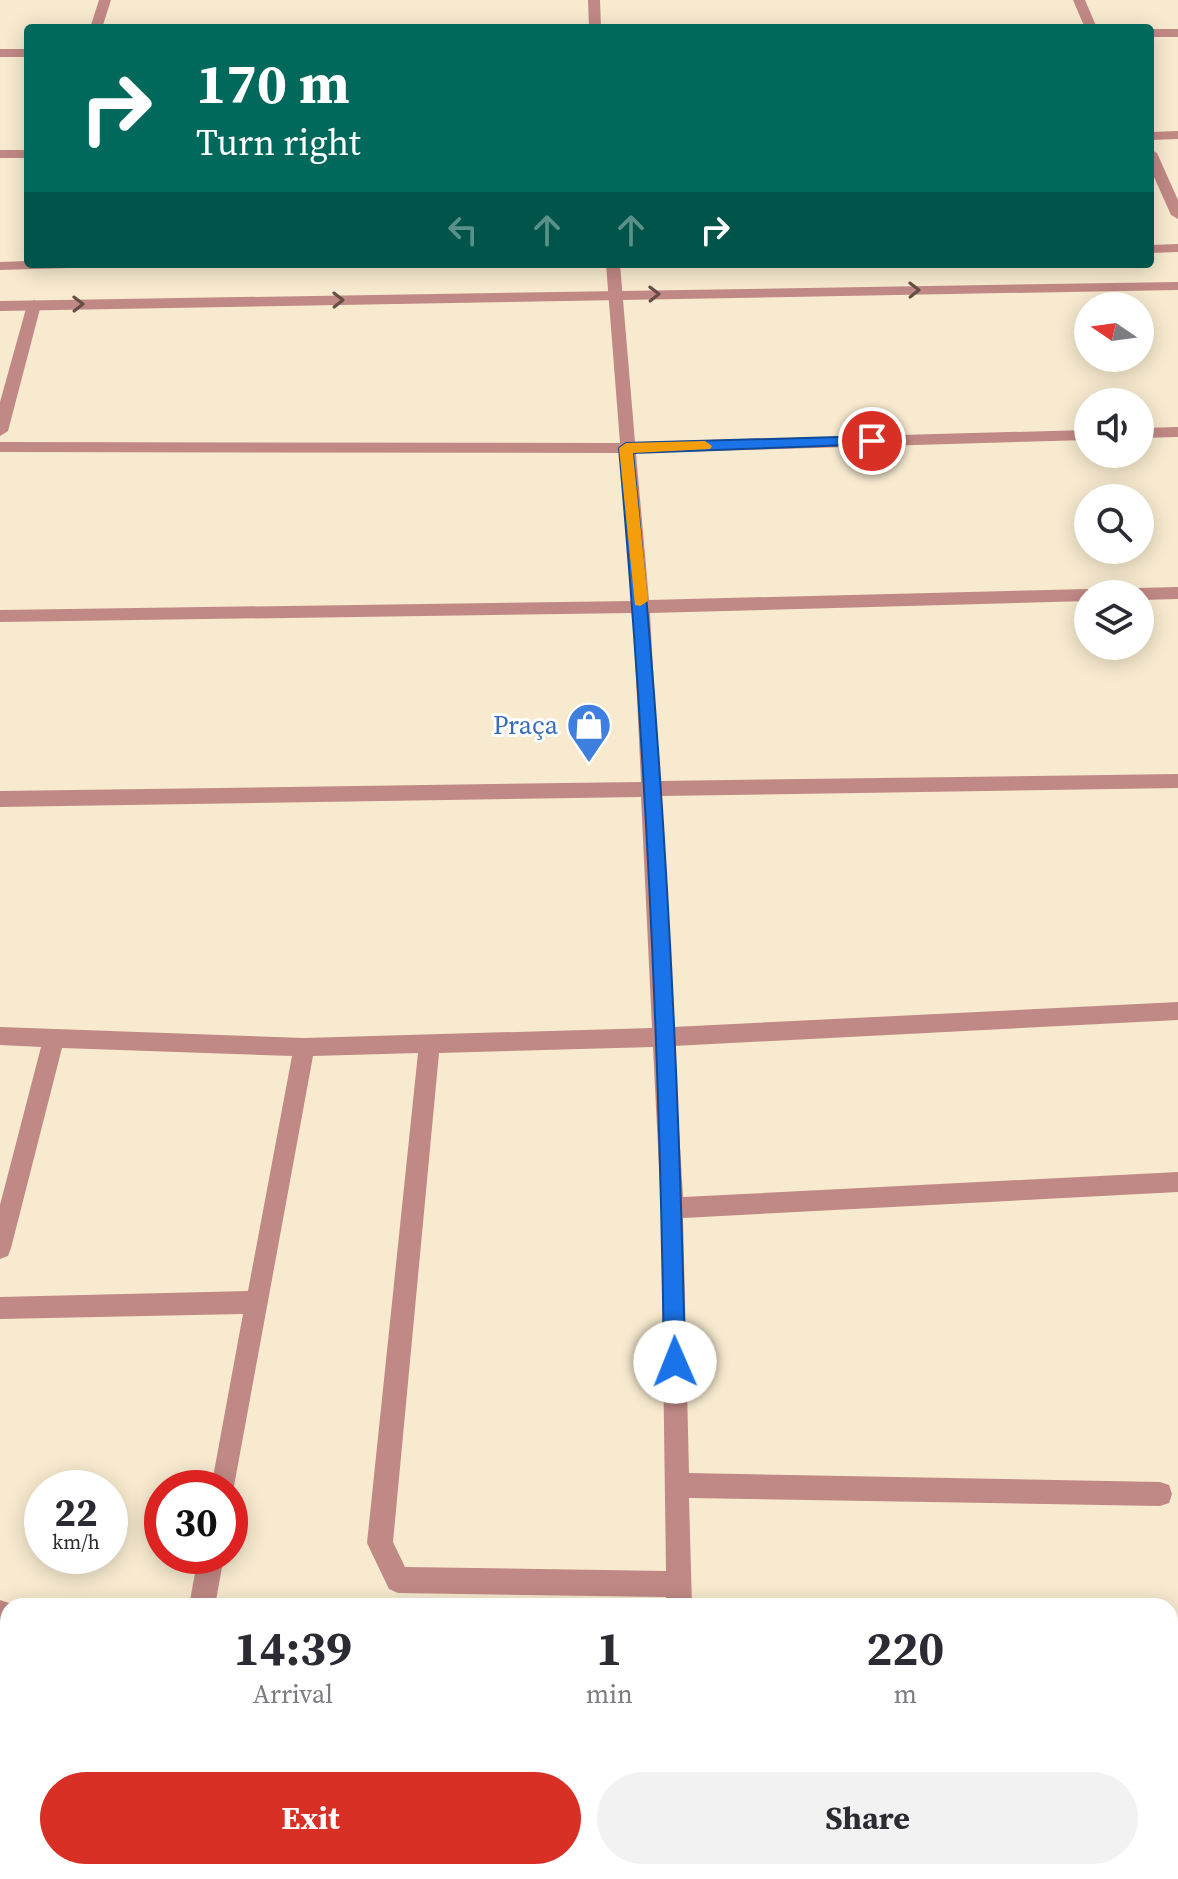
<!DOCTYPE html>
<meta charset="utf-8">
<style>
:root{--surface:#fff;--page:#f2f2f3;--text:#2b2b33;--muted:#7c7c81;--accent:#d93025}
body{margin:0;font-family:"Source Serif 4",serif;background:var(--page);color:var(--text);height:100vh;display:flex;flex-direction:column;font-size:30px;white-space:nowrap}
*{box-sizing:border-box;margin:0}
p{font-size:26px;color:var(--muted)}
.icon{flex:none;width:44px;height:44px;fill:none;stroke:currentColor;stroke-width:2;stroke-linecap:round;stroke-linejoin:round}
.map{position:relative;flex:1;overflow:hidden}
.details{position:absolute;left:0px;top:1598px;width:1178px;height:282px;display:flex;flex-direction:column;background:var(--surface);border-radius:24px 24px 0 0;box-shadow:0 4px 20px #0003}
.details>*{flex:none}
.top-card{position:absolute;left:24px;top:24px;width:1130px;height:244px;border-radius:8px;box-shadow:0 4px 20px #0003;background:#00695c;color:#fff;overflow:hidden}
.needle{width:52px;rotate:283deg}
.controls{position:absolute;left:1074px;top:292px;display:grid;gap:16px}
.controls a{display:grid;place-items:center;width:80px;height:80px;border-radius:50%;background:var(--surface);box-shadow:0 4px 20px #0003;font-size:40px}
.speed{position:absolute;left:24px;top:1470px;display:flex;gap:16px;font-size:40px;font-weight:700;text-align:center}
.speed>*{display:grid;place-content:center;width:104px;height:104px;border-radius:50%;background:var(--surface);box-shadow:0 4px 20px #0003;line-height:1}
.speed small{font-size:20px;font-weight:400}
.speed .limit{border:12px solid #d22;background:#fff;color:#111}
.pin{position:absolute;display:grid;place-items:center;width:68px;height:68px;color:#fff;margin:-34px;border:4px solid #fff;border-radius:50%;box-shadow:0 2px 8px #0007}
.me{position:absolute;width:88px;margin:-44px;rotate:359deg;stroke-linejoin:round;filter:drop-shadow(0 0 6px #0008)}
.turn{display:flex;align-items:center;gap:28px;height:168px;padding:0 40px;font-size:36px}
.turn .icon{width:104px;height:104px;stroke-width:2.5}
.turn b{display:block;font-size:56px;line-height:68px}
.lanes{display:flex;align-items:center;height:76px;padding:0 40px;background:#0003;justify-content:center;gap:40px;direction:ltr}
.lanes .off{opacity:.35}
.eta{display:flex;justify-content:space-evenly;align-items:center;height:136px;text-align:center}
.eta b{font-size:48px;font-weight:700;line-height:56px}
.primary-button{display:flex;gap:16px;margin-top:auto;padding:16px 40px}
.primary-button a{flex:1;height:92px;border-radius:48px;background:var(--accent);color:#fff;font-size:32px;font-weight:700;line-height:92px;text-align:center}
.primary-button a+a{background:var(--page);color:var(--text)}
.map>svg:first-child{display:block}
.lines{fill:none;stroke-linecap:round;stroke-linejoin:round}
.minor{fill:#c18985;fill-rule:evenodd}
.tertiary{fill:#c18985;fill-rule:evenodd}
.oneway{stroke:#664d45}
.route{fill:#1a73e8;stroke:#114b97;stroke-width:2}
.slow{fill:#f59e0b}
.labels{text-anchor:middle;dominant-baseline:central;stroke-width:6;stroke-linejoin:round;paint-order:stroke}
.shop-label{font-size:26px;fill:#366cbe;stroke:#fff;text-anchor:end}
</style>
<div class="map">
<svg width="1178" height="1879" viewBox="0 0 1178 1879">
<rect width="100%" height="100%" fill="#f7eacf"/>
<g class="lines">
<g class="minor">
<path d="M99 0H111L102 28H90Z"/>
<path d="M588 0H600L601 28H589Z"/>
<path d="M1073 0H1085L1097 28H1085Z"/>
<rect x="1150" y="29" width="28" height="8"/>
<rect x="0" y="49" width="28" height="8"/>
<path d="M1178 131V139L1150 140V132Z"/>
<path d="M1150 149 1157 153 1178 200V219L1171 215 1150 168Z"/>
<rect x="0" y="150" width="28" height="8"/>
<path d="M606 264H620L635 442 1088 430V440L636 453 649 600 1088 589 1096 594H1088V601L650 613 659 781 1178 774V788L660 796 673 1027 1178 1002V1020L674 1046 683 1197 1178 1172V1192L683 1218 689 1473 1160 1482 1169 1485 1172 1494 1169 1503 1160 1506 689 1498 692 1606H666V1597L398 1593 389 1589 367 1543 418 1053 313 1056 232 1497 230 1488H211L243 1314 0 1319V1297L248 1291 292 1056 62 1048 11 1248 8 1256 0 1259V1205L41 1047 0 1045V1027L304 1038 652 1028 641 797 0 807V791L641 782 633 613 0 622V610L632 601 621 453 0 452V442L620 443ZM653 1047 661 1208 666 1571 405 1567 393 1542 439 1053Z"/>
<path d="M34 300 41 305 8 431 0 436V402L27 305Z"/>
<path d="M1178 427V437L1140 438V428Z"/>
<path d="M1178 587V599L1140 600V594H1128L1137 588Z"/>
<path d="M198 1556H224L215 1606H189Z"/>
<path d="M0 1600 18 1606H8V1626H0Z"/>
<path d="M1170 1851H1178V1879H1170L1159 1872H1170Z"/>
<path d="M158 1872H186L185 1879H157Z"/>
<rect x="670" y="1872" width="28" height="7"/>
</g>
<g class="tertiary">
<path d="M1178 244V252L1150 253V245Z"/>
<path d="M28 261V264H77L70 268 0 270V262Z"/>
<path d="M1178 282V290L0 311V301Z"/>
</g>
</g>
<defs><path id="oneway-chevron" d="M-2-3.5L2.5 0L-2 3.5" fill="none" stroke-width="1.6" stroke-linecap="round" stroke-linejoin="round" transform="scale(2)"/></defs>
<g class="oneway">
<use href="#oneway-chevron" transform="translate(914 290) rotate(-1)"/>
<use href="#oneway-chevron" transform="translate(654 294) rotate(-1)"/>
<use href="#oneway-chevron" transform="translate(338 300) rotate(-1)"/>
<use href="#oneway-chevron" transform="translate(78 304) rotate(-1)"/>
</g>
<path class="route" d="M872 436 880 441 877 444 633 453C663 754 679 1059 685 1362L682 1370 675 1373 667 1370 664 1362C660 1057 646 751 619 448L626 443Z"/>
<path class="slow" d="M705 441 712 446 710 449 633 453 648 601 640 606 635 605 619 448 626 443Z"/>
<defs>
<g id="shop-pin" transform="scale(2.3)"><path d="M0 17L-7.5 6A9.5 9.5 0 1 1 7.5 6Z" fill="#3f7fe0" stroke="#fff"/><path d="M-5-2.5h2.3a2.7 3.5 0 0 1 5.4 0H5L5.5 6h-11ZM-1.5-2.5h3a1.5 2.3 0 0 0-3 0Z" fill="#fff"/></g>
</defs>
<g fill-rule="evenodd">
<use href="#shop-pin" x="589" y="725"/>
</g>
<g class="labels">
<g class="shop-label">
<text x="558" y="725">Praça</text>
</g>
</g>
</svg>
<div class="controls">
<a><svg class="needle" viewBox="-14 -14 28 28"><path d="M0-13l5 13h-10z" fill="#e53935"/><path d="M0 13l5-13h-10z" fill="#7c7c81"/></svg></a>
<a><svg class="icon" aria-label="sound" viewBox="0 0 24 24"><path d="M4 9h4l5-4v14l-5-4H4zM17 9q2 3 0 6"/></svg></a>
<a><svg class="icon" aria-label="search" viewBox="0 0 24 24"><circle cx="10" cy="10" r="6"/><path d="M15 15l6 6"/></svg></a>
<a><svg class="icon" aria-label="layers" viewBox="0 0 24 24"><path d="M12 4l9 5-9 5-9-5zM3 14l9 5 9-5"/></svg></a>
</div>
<div class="speed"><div>22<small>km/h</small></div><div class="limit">30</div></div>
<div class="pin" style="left:872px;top:441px;background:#d93025"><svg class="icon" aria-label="arrive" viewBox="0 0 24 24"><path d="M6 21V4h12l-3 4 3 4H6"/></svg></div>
<svg class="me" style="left:675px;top:1362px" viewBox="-20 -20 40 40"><circle r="19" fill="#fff"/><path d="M0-13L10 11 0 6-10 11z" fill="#1a73e8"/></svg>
<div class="top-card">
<div class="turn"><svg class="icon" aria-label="right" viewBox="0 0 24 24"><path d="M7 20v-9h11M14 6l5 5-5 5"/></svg><div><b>170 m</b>Turn right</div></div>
<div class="lanes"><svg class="icon off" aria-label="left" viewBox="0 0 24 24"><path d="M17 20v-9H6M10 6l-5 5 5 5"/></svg><svg class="icon off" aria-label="ahead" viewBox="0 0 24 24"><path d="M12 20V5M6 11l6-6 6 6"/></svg><svg class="icon off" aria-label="ahead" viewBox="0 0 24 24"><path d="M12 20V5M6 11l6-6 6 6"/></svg><svg class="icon" aria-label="right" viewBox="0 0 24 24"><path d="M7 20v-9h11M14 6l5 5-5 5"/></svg></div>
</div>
<section class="details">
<div class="eta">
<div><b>14:39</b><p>Arrival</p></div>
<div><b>1</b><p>min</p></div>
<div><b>220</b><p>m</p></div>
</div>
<div class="primary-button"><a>Exit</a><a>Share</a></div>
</section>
</div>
